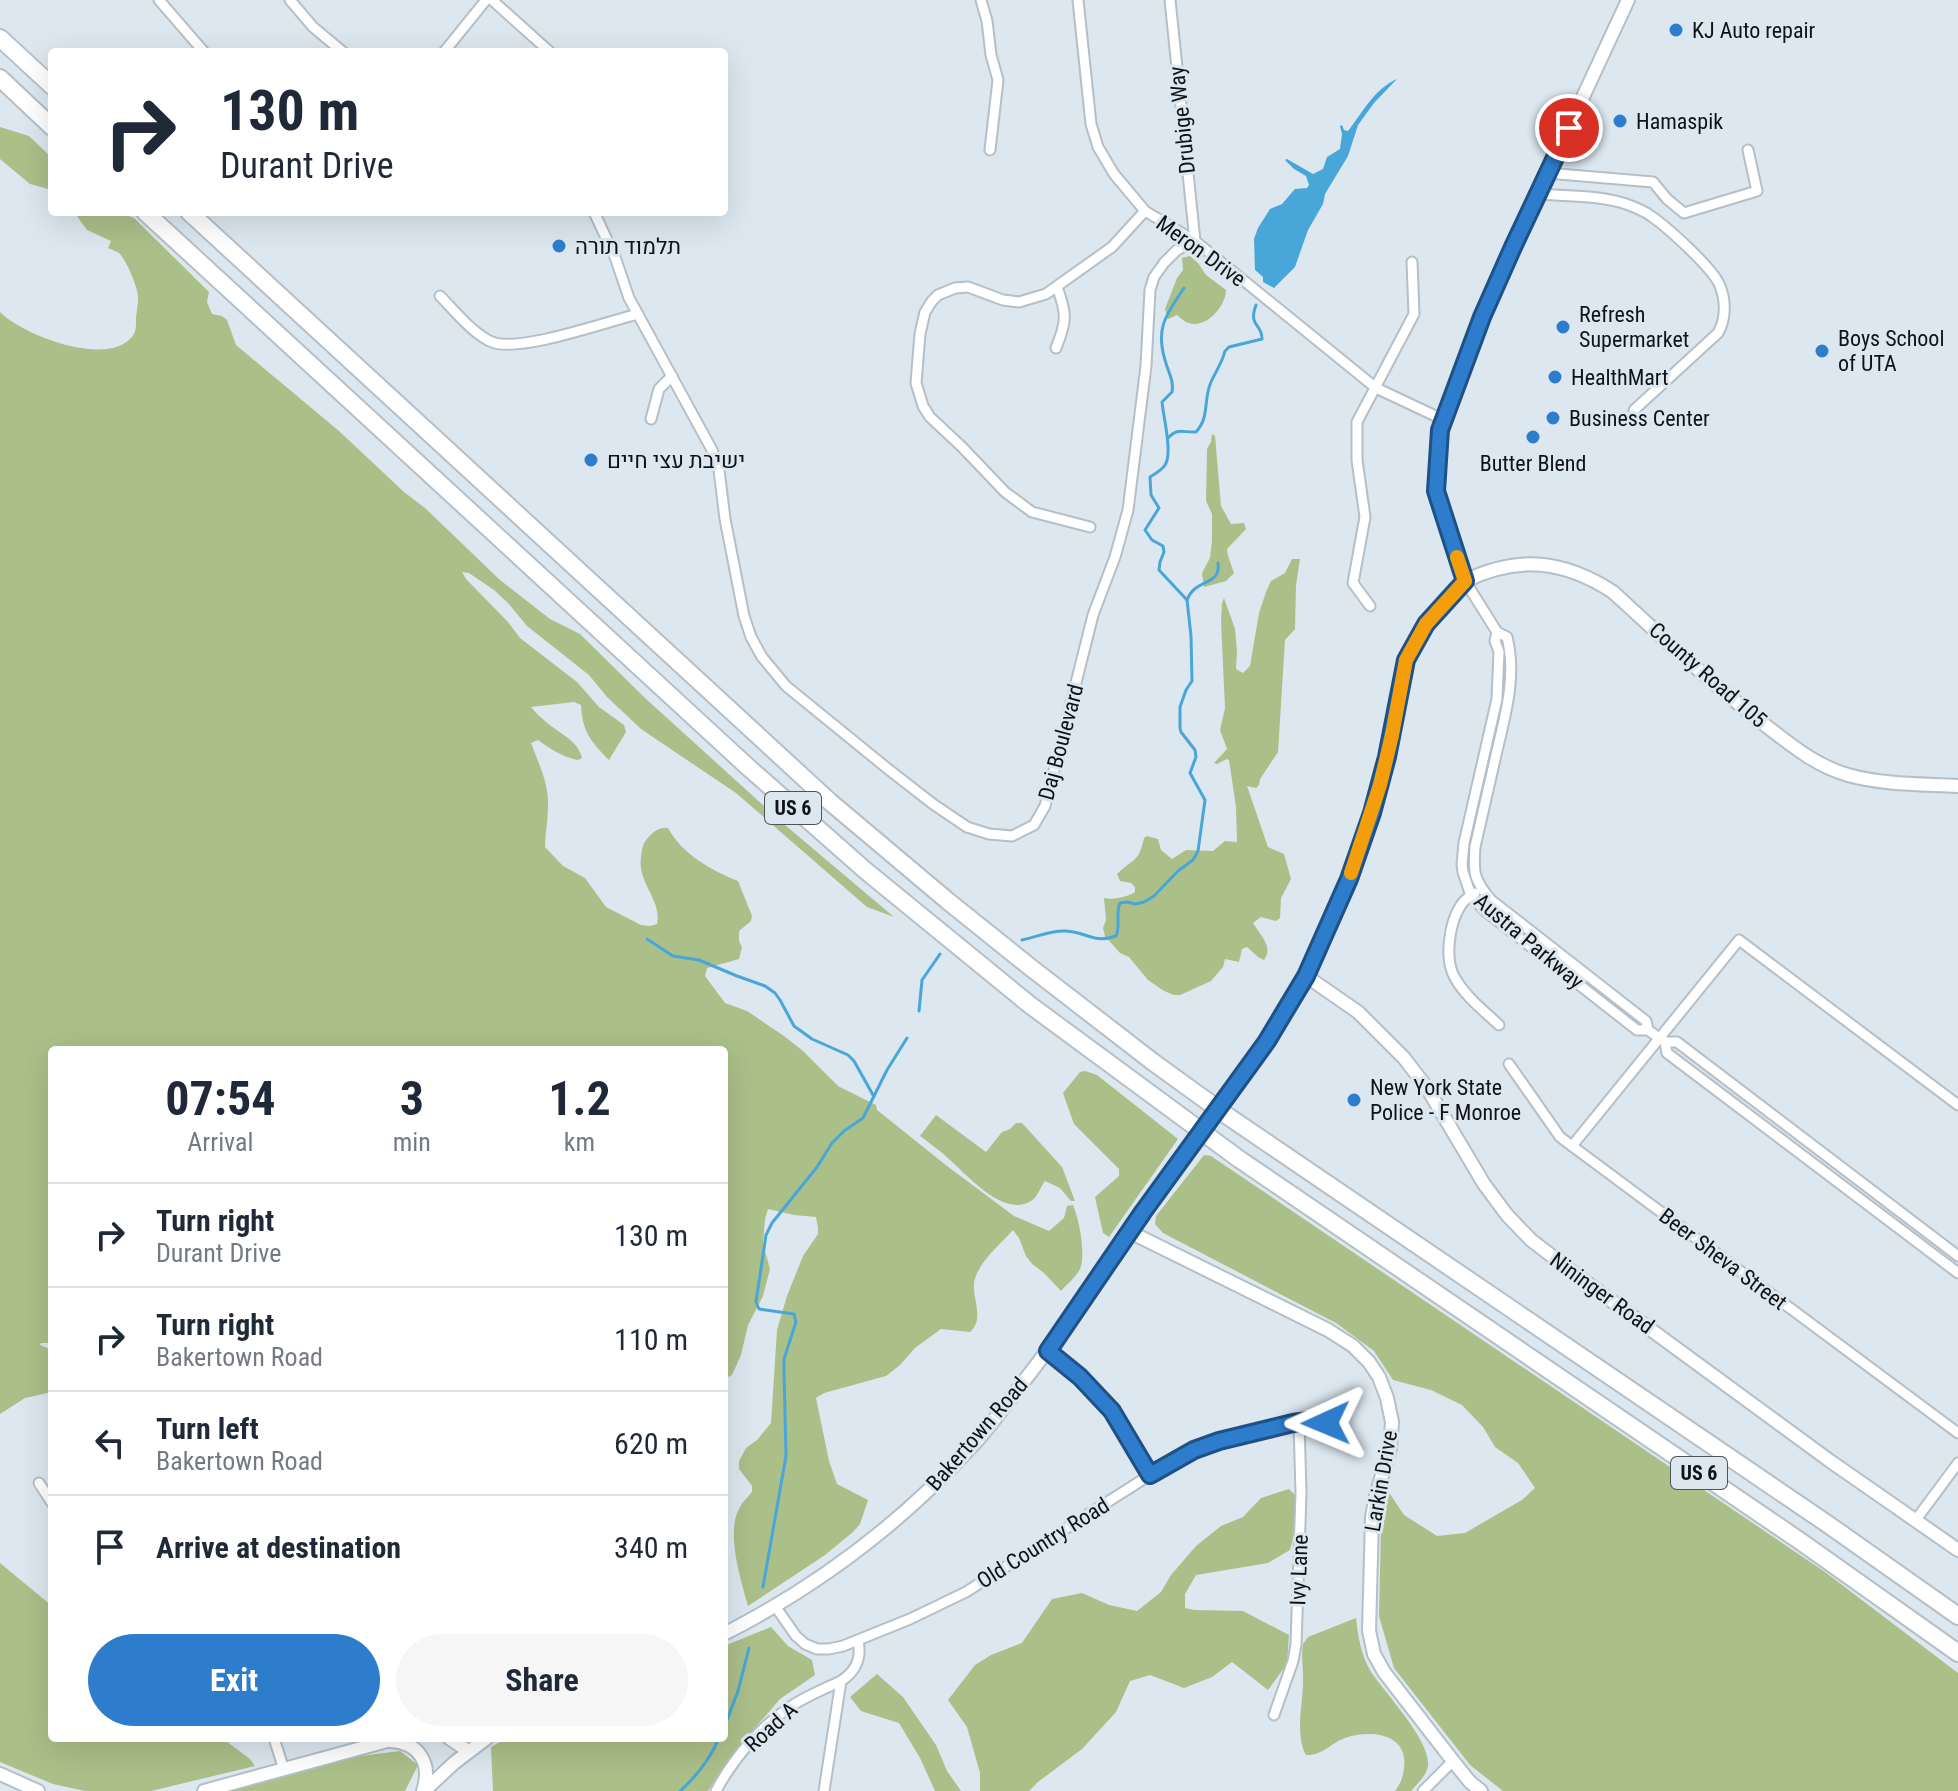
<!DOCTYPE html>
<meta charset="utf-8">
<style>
:root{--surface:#fff;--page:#f6f6f7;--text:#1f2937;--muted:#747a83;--line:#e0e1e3;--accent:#2e7dcc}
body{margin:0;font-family:"Roboto Condensed",Heebo,sans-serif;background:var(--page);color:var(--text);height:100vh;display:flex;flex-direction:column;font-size:30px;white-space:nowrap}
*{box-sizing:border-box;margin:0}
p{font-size:26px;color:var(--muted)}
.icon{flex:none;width:44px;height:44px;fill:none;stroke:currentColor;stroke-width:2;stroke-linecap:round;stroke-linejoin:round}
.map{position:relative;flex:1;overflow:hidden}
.drawer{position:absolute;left:48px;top:1046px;width:680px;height:696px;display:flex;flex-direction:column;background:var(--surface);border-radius:8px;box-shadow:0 8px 32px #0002}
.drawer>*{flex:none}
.hud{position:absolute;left:48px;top:48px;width:680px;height:168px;border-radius:8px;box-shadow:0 8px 32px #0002;background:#fff;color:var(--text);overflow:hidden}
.pin{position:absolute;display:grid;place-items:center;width:68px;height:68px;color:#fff;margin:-34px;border:4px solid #fff;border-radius:50%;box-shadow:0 2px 8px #0007}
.me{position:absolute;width:88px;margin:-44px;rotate:269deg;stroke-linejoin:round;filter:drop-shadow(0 0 6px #0008)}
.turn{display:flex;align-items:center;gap:28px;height:168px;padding:0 40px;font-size:36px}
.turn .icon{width:104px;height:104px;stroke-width:2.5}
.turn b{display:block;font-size:56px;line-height:68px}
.eta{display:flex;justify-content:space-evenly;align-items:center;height:136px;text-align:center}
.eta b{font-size:48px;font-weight:700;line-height:56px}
.action{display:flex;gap:16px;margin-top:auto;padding:16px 40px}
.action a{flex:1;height:92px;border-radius:48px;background:var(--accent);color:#fff;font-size:32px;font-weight:700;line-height:92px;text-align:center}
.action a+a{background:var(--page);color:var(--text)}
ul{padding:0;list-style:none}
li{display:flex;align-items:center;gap:24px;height:104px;padding:0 40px;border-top:2px solid var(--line)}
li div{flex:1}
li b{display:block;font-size:30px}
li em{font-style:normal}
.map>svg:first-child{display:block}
.green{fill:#abbf89}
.water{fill:#48a6d9}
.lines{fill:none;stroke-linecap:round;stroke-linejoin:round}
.stream{stroke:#48a6d9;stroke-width:3}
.street-casing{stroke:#b5bfc7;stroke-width:13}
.secondary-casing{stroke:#b5bfc7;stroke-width:16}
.highway-casing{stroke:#b5bfc7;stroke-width:20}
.street{stroke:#fff;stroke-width:9}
.secondary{stroke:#fff;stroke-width:12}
.highway{stroke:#fff;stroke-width:16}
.secondary-bridge-casing{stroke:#b5bfc7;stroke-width:16;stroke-linecap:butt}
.secondary-bridge{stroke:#fff;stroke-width:12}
.route-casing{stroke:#1e5185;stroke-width:20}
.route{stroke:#2e7dcc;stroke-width:14}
.slow{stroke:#f59e0b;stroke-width:14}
.poi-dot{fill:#2e7dcc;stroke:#dce7f0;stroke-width:3}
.labels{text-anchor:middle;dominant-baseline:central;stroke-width:6;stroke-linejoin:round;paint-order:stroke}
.shield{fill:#dce7f0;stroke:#4d5357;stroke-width:2}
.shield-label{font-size:20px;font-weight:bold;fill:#101316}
.poi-label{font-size:22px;fill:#101316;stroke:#dce7f0;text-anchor:start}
.street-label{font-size:22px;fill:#101316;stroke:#dce7f0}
</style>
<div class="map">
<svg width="1958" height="1791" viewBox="0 0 1958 1791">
<rect width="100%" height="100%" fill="#dce7f0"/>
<g class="green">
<path d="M0 127 29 136 52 158V190L30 184 0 159Z"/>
<path d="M74 212H118L134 218 209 292 207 302 212 314 222 316 227 320 236 345 339 431 404 492 425 508 500 580 550 619 580 634 645 698 785 825 894 917 867 907 736 793 641 729 607 697 589 675 527 626 508 603 494 590 469 573 462 572 466 579 508 622 520 638 577 682 599 707 624 725 626 732 609 760C591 742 582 731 581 705L574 702 531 707C535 712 540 717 545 721 558 733 578 740 582 758L578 760C563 757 550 749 538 740L531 743C539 764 549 784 548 807 548 821 545 834 545 847L563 866 585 878 606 907 641 925 650 926 657 924C662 899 637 883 641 857 642 850 642 845 647 839 653 832 659 827 668 828 683 855 711 870 738 881L752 916 751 921 739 931V941L742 947 739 959 707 968 705 976 725 1003 747 1011 784 1036 803 1051 838 1086 876 1105 877 1110 947 1166 1014 1216 1049 1231 1064 1218 1067 1206 1073 1205C1079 1219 1087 1257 1079 1271 1075 1278 1066 1285 1061 1291L1044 1273 1032 1264 1026 1256 1019 1238 1013 1230C1000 1245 978 1262 974 1282 972 1299 985 1319 970 1332L941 1329 915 1348 900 1365 886 1376 824 1393 816 1398 829 1461 837 1484 868 1500 860 1524 853 1532 825 1555 748 1606C741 1580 725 1531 740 1507 743 1501 748 1497 752 1492V1486L739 1469V1461L746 1448 757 1440 771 1423 777 1330 787 1296 803 1256 818 1234V1228L816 1217 794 1215 768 1209 765 1219 763 1244 770 1269 763 1296 748 1325 741 1355 732 1375 724 1379V1050H52V1343H41L40 1345 52 1350V1392L25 1398 0 1414V312C23 335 103 366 130 339 137 333 136 325 136 317 137 311 138 304 138 298 139 290 126 259 119 253 116 251 112 250 108 248L111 241 87 230Z"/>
<path d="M1190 256 1198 263 1206 275 1226 290C1226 306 1206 329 1189 323 1184 322 1181 318 1177 315L1168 319 1165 309 1177 278 1183 270 1182 258Z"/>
<path d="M1212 434 1215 436 1221 506 1231 524 1244 523 1246 529 1227 549 1228 556 1234 573 1226 581 1204 587 1202 573 1210 558 1212 541V514L1206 501 1207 449 1211 442Z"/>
<path d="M1292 559H1300L1296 585 1295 629 1285 640 1278 752 1260 779 1259 785 1256 788 1247 786 1268 847 1284 854 1291 879 1281 898 1280 918 1276 921 1261 917 1253 923C1260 935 1274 947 1264 960L1258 957 1247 947 1242 949 1239 962 1225 959 1223 967 1211 981 1180 995H1174L1164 991 1148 980 1129 957 1120 953 1105 936 1103 928 1106 920 1104 898C1113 900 1128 897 1135 892V887L1131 883 1120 881 1117 874C1132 859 1139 863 1144 838L1147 836 1158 839 1161 850 1172 859 1186 850 1213 851 1225 841 1237 842 1236 807 1229 760 1227 759 1217 764 1214 763 1227 749 1220 730 1225 708 1221 621 1222 603 1224 598 1235 629 1237 652 1236 669 1243 673 1250 666 1259 613 1266 592 1271 581 1285 573Z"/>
<path d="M1085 1071 1097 1075 1178 1139 1109 1237 1103 1233 1095 1197 1119 1176V1169L1074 1124 1063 1093 1080 1072Z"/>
<path d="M936 1115 986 1152 1002 1132 1010 1129 1016 1123H1022L1062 1167 1075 1201H1071L1060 1188 1045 1181C1040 1187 1038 1197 1031 1201 1004 1218 968 1176 950 1160 941 1151 930 1144 920 1136Z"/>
<path d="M1204 1155 1211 1156 1825 1572 1958 1673V1791H1503L1470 1765 1394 1668 1379 1616 1381 1529 1388 1491 1404 1515 1437 1536 1465 1533 1522 1500 1535 1488 1518 1463 1495 1447 1483 1427 1462 1405 1431 1390 1393 1380 1374 1351 1336 1323 1163 1233 1155 1224 1156 1216Z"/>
<path d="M1289 1489 1297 1497 1295 1531 1290 1550 1268 1563 1196 1575 1185 1594V1608L1194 1610 1243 1611 1289 1635 1287 1664 1268 1690 1232 1662 1212 1677 1184 1688 1150 1675 1130 1681 1116 1712 1082 1749 1038 1782 1029 1791H980V1773L967 1727 948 1700 975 1665 991 1655 1022 1643 1052 1599 1082 1593 1109 1605 1137 1611 1161 1592 1171 1575 1196 1546 1221 1526 1243 1517 1261 1498Z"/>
<path d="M0 1563 52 1606V1738H222L250 1759 255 1766 151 1791H85L53 1784 0 1762Z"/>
<path d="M1356 1618C1358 1637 1361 1655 1371 1672 1385 1693 1431 1741 1428 1766 1426 1776 1418 1783 1411 1791H1395C1401 1783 1403 1777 1404 1768 1409 1733 1370 1729 1345 1738 1331 1743 1322 1756 1306 1755 1294 1733 1304 1701 1303 1677 1303 1665 1301 1655 1303 1644L1308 1637Z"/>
<path d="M771 1627 788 1646 812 1660 815 1675 780 1699 730 1757 708 1791H493L491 1747 507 1738H724V1646Z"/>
<path d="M877 1674 903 1697 936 1745 947 1771 961 1791H935L920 1758 899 1723 861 1711 850 1697Z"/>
<path d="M400 1751 418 1765 405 1791H228L345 1758Z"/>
</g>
<path class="water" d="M1397 79 1374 103 1358 125 1348 156 1325 194 1323 204 1308 230 1295 267 1274 288 1263 282V277L1255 270 1254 239 1258 228 1270 209 1282 204 1295 189 1307 188 1309 185 1306 176 1294 169 1285 160 1287 159 1313 174 1323 169 1327 157 1340 149 1342 134 1340 126 1342 125 1344 130 1348 131C1363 112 1374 89 1397 79Z"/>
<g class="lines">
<g class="stream">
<path d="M1168 438C1178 427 1183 433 1196 432 1210 417 1203 400 1211 382 1216 371 1222 363 1225 351L1229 347 1262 339C1262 323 1248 327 1256 305"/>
<path d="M1187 600C1196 577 1221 587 1218 563"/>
<path d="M647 939 673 956 699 960 737 976 765 986 775 993 780 1000 794 1026 812 1039 848 1055 854 1061 873 1095"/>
<path d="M1022 940C1036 937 1052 930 1066 931 1087 932 1093 944 1116 936 1121 925 1115 914 1120 903L1127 902 1135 904 1144 902 1154 896 1178 871 1193 860 1198 851 1205 800 1190 773 1196 757 1195 750 1181 732 1180 728V707L1186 690 1192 681 1191 636 1187 600 1159 570 1160 562 1164 552 1163 546 1152 540 1145 530 1159 508 1151 495 1150 477C1155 474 1162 470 1165 465 1173 454 1163 415 1162 402L1172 392C1174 380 1168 372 1165 360 1155 327 1167 314 1184 288"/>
<path d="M919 1011 922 980 940 954"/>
<path d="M763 1587 786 1456 784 1371V1359L796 1322 794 1314 759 1309 756 1302 766 1235 772 1223 817 1167 832 1143 844 1131 863 1118 887 1070 907 1038"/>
<path d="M724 1728 738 1691 749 1648"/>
<path d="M680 1791C697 1776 710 1759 719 1738"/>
</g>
<g class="street-casing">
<g id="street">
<path d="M159 0 204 52"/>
<path d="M290 0 313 27 343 52"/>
<path d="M492 0 550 52"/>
<path d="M981 0 987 21 991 55 998 80 990 150"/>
<path d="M1078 0 1091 124 1098 147 1114 174 1145 211 1195 241 1376 388 1444 420"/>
<path d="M1170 0 1195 241"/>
<path d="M444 52 486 0"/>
<path d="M1547 173 1653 182 1667 199 1684 213 1757 191 1748 150"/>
<path d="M1537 194C1565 196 1596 195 1623 203 1632 206 1643 210 1651 216 1667 227 1714 269 1720 286 1726 301 1726 319 1718 333L1634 410"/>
<path d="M594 212 615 257 629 298 712 450 719 470 725 519 744 616 751 637 762 657 786 686 888 769 933 804 967 827 989 834 1012 836 1034 825 1045 806 1093 615 1115 557 1128 510 1146 366 1150 290 1154 277 1164 263 1177 250 1195 241"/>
<path d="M440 296C454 310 474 335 492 342 519 353 606 322 638 314"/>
<path d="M1056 348C1067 321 1067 314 1057 287"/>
<path d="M651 419 659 389 672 376"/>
<path d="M1090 527 1032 512 1005 492 962 447 930 417 923 406 916 383 920 334 925 312 932 301 938 295 955 288 968 287 1003 300 1019 302 1046 294 1112 247 1145 211"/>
<path d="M1465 581 1497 632 1507 637C1517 677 1505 716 1496 755 1489 786 1482 817 1475 847 1473 873 1474 880 1491 900L1646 1021 1648 1030"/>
<path d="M1370 606 1353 583 1365 517 1357 460V422L1414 314 1412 262"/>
<path d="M1497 632 1495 641 1499 652 1497 699 1464 843 1462 864 1463 872 1471 896 1485 911 1637 1030H1648L1665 1042 1667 1053 1958 1273"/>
<path d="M1475 893C1470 896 1464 900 1461 905 1449 923 1444 960 1455 978 1465 996 1484 1011 1499 1025"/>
<path d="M1665 1042H1677L1958 1256"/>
<path d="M1509 1064 1560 1137 1958 1433"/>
<path d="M1572 1146 1739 940 1958 1105"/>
<path d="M1048 1351 1080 1377 1112 1411 1150 1475"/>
<path d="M39 1483 52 1503"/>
<path d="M1915 1521 1958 1463"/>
<path d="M775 1606 796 1636 805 1644 817 1649H829L843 1646 910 1619 966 1592 1150 1475 1200 1447 1284 1424 1308 1421 1326 1423"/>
<path d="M1274 1715 1293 1661 1296 1645 1301 1493 1299 1422"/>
<path d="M274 1738 284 1770"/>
<path d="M716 1791C733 1759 760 1727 790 1707 806 1696 824 1689 841 1681"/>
<path d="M824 1791 841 1681C856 1671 862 1659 858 1641"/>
<path d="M1423 1791 1453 1761"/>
</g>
</g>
<g class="secondary-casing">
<g id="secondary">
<path d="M1465 581 1436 491 1440 430 1482 317 1504 267 1628 0"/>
<path d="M1306 976 1358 1012 1404 1058 1427 1088 1484 1184 1507 1215 1531 1240 1579 1277 1830 1461 1958 1550"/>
<path d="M1239 1081 1280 1021 1306 976 1349 879 1380 785 1392 735 1406 660 1426 624 1465 581C1518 555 1564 560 1613 592 1663 638 1711 683 1765 725 1791 745 1816 766 1848 775 1884 785 1922 784 1958 786"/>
<path d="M1130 1232 1328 1330 1353 1346 1369 1362 1379 1377 1387 1398 1392 1422 1390 1449 1376 1495 1372 1517 1369 1631 1374 1654 1384 1672 1453 1761 1470 1782 1481 1791"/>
<path d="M724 1634C816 1587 901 1523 971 1447 988 1430 1002 1409 1017 1390 1079 1312 1132 1228 1191 1147"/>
<path d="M449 1738 468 1751"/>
<path d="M391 1741C420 1743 432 1764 423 1791"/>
<path d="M0 1774 38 1791"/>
<path d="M204 1791 398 1738"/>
<path d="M424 1791 454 1763 487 1738"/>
</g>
</g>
<g class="highway-casing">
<g id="highway">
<path d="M0 38 52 86"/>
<path d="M0 78 52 127"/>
<path d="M145 212 749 768 866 871 1030 1005 1239 1159 1800 1541 1958 1653"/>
<path d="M189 212 829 801 949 902 1030 967 1153 1062 1229 1117 1826 1523 1958 1616"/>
</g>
</g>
<use href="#street" class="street"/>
<use href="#secondary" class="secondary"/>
<use href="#highway" class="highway"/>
<g class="secondary-bridge-casing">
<path id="secondary-bridge" d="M1191 1147 1239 1081"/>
</g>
<use href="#secondary-bridge" class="secondary-bridge"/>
</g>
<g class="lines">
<g class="route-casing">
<path id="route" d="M1326 1423 1308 1421 1293 1423 1219 1441 1194 1450 1150 1475 1112 1411 1080 1377 1048 1351 1143 1212 1267 1041 1306 976 1349 879 1372 813 1387 757 1406 660 1426 624 1465 581 1436 491 1440 430 1482 317 1513 247 1569 128"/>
</g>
<use href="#route" class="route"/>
<path class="slow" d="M1351 873 1380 785 1392 735 1406 660 1426 624 1465 581 1457 557"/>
</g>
<g class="poi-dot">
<circle cx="1676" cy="30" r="8"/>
<circle cx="1620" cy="121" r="8"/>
<circle cx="559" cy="246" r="8"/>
<circle cx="1563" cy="327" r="8"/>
<circle cx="1822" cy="351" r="8"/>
<circle cx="1555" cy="377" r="8"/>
<circle cx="1553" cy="418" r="8"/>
<circle cx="1533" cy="437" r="8"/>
<circle cx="591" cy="460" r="8"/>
<circle cx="1354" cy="1100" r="8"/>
</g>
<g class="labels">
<g class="shield">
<rect x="765" y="792" width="56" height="32" rx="6"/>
<rect x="1671" y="1457" width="56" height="32" rx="6"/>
</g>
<g class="shield-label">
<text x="793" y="808">US 6</text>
<text x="1699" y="1473">US 6</text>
</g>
<g class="poi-label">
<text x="1692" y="30">KJ Auto repair</text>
<text x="1636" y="121">Hamaspik</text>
<text x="575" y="246">תלמוד תורה</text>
<text x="1579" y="314">Refresh<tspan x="1579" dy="25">Supermarket</tspan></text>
<text x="1838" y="338">Boys School<tspan x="1838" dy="25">of UTA</tspan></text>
<text x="1571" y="377">HealthMart</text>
<text x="1569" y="418">Business Center</text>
<text x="607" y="460">ישיבת עצי חיים</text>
<text x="1533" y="463" text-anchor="middle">Butter Blend</text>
<text x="1370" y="1087">New York State<tspan x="1370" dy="25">Police - F Monroe</tspan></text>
</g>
<g class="street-label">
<text transform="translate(1182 120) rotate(-96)">Drubige Way</text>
<text transform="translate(1201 251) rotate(36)">Meron Drive</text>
<text transform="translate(1708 675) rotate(41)">County Road 105</text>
<text transform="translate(1061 742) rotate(-75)">Daj Boulevard</text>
<text transform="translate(1529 941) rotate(40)">Austra Parkway</text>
<text transform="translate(1723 1259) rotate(37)">Beer Sheva Street</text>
<text transform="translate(1602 1293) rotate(36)">Nininger Road</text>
<text transform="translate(977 1434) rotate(-49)">Bakertown Road</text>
<text transform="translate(1381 1481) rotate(-80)">Larkin Drive</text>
<text transform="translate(1043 1543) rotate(-32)">Old Country Road</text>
<text transform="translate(1299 1570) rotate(-88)">Ivy Lane</text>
<text transform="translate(771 1727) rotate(-42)">Road A</text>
</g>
</g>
</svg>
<div class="pin" style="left:1569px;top:128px;background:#d93025"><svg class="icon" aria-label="arrive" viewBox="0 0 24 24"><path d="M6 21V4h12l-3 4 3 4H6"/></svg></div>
<svg class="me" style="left:1326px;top:1423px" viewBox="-20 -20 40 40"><path d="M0-17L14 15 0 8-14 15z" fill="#2e7dcc" stroke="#fff" stroke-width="4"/></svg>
<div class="hud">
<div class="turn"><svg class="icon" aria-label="right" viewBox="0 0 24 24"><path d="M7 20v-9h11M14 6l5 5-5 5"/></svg><div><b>130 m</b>Durant Drive</div></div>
</div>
<section class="drawer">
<div class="eta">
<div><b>07:54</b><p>Arrival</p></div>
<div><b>3</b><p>min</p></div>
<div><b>1.2</b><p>km</p></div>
</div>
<ul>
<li><svg class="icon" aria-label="right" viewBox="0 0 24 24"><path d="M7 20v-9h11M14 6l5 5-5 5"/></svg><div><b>Turn right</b><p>Durant Drive</p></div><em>130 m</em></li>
<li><svg class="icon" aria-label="right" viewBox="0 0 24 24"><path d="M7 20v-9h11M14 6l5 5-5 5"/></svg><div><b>Turn right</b><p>Bakertown Road</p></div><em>110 m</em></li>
<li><svg class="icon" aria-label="left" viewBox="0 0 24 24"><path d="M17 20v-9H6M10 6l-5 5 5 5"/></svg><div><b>Turn left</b><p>Bakertown Road</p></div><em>620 m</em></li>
<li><svg class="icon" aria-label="arrive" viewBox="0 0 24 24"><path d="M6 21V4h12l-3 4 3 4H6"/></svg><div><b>Arrive at destination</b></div><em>340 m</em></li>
</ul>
<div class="action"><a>Exit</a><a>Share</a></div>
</section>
</div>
